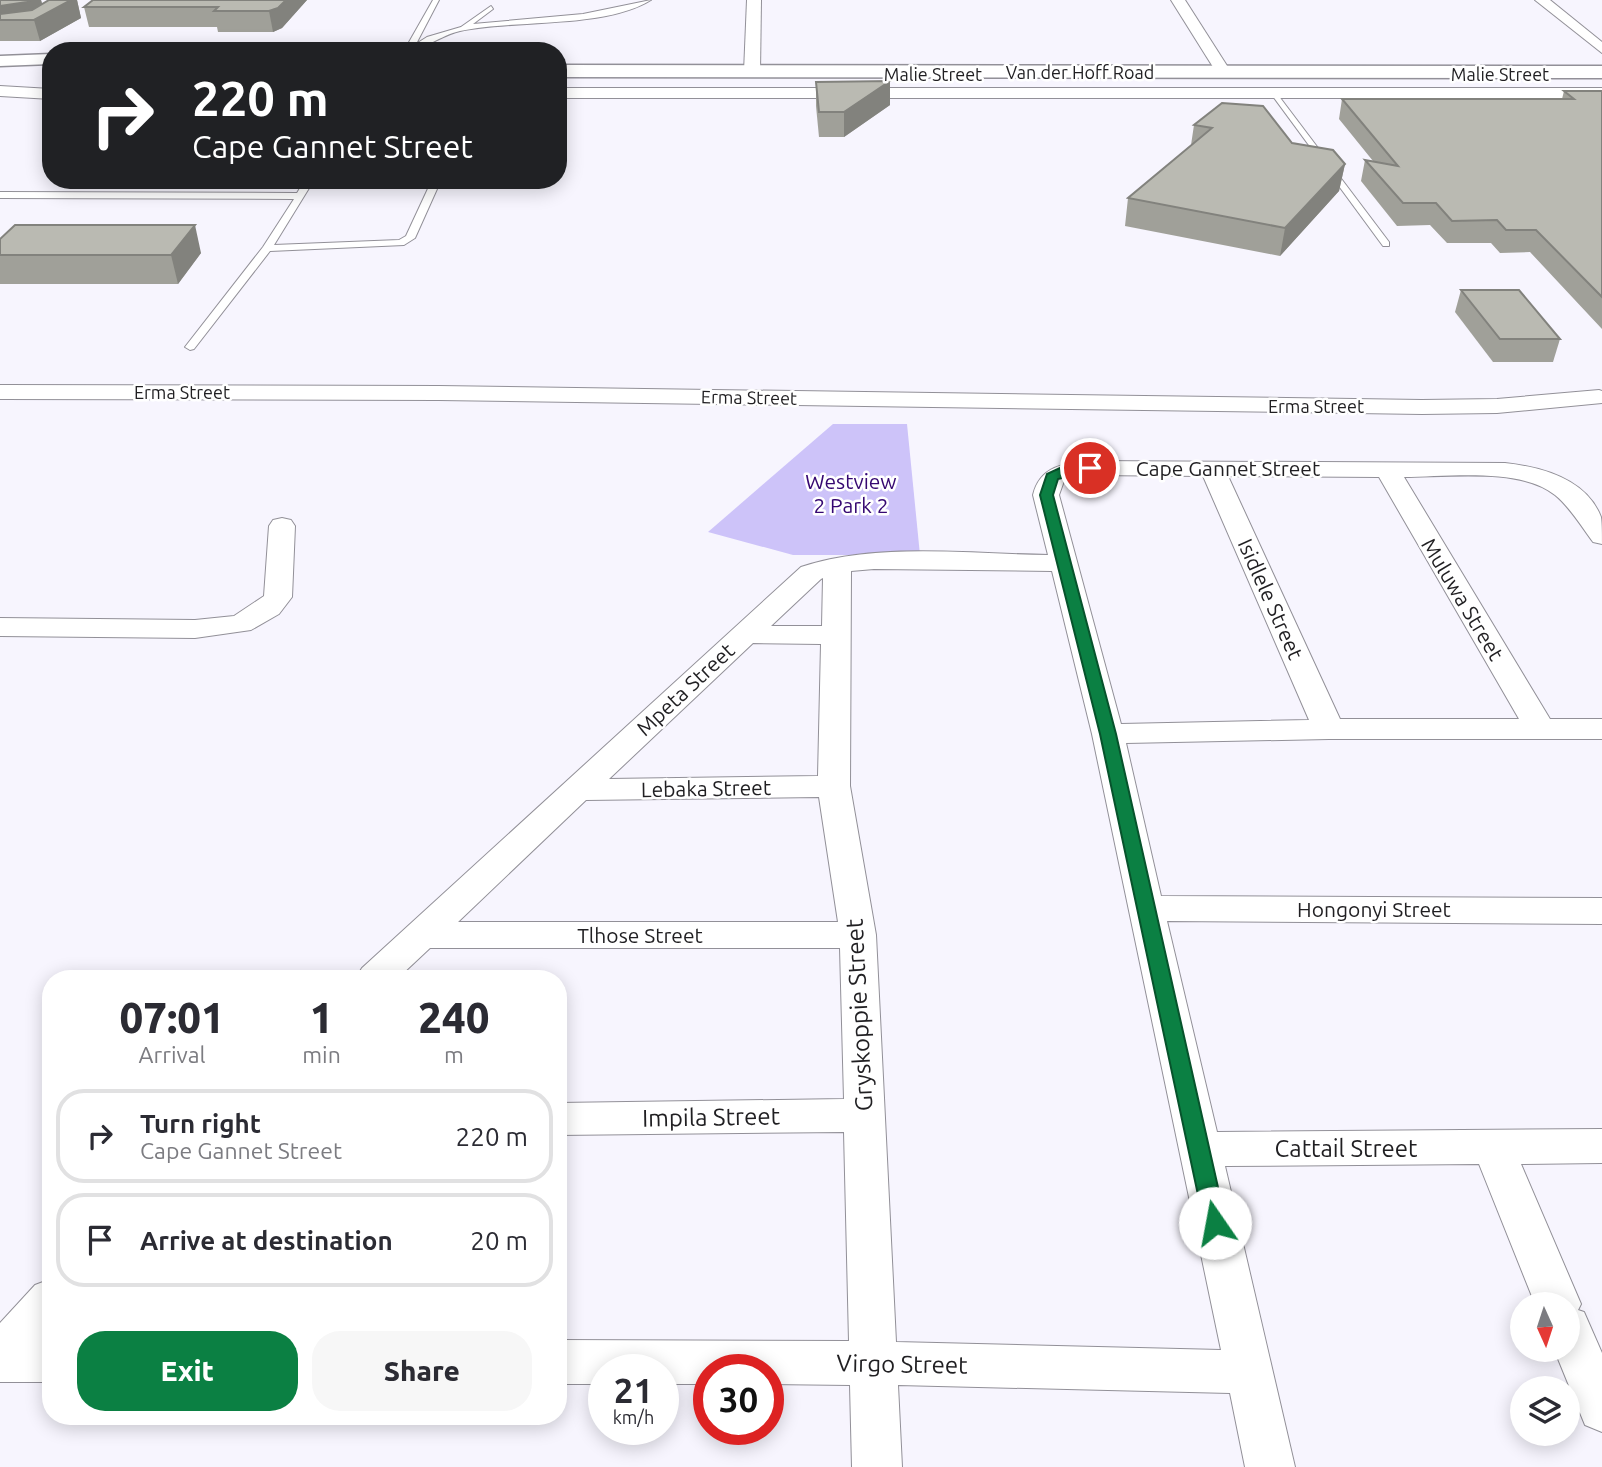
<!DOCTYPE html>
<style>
:root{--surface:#fff;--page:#f7f7f7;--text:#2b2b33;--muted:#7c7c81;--line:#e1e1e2;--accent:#0b8043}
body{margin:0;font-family:Ubuntu,sans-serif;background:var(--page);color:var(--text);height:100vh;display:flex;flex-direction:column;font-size:26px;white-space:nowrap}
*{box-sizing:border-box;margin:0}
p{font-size:23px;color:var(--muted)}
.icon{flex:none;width:38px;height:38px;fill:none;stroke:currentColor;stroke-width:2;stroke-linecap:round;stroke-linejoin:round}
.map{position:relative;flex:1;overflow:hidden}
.panel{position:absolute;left:42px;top:970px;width:525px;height:455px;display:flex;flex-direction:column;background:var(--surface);border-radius:28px;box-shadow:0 4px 18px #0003}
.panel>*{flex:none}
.top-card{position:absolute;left:42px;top:42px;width:525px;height:147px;border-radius:28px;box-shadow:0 4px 18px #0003;background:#202124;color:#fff;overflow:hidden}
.needle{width:46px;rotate:177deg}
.tools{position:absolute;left:1510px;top:1292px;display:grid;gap:14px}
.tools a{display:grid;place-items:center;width:70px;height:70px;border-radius:50%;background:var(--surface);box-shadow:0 4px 18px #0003;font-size:35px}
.speed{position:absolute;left:588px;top:1354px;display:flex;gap:14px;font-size:35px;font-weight:700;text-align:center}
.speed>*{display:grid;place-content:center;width:91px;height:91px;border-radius:50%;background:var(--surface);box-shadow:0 4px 18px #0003;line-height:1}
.speed small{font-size:18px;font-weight:400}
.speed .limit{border:10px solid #d22;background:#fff;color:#111}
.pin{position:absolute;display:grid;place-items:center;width:60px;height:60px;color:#fff;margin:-30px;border:4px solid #fff;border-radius:50%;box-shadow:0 2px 7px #0007}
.me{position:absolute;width:77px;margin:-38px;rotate:348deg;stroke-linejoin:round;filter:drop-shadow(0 0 5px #0008)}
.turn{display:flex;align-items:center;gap:24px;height:147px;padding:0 35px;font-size:32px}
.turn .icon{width:91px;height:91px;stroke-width:2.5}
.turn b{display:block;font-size:49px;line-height:60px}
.eta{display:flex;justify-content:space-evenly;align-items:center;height:119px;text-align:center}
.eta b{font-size:42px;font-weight:800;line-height:49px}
.primary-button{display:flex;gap:14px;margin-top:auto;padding:14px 35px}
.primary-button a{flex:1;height:80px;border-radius:28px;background:var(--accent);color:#fff;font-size:28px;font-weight:800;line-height:80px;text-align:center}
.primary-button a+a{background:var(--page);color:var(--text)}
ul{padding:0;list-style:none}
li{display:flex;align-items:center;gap:21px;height:94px;margin:0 14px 10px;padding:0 21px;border:4px solid var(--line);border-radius:28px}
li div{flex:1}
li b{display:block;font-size:26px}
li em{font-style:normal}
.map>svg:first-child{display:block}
.green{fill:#cdc3f9}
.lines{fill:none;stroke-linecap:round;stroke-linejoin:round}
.lane-casing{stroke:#929098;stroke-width:2}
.street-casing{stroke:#929098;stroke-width:2}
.secondary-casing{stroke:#929098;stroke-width:3}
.lane{fill:#fff;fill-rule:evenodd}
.street{fill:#fff;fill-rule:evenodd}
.secondary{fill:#fff;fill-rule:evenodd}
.wall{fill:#a0a099}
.shaded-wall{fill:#82827d}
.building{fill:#babab2;stroke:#82827d;stroke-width:2}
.route{fill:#0b8043;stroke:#07532c;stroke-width:2}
.labels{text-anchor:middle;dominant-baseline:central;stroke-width:5;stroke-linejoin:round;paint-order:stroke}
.far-street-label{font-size:18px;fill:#201f22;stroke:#fff}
.street-label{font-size:21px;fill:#201f22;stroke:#fff}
.park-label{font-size:21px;fill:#350771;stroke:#fff}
.near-street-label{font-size:24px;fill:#201f22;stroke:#fff}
</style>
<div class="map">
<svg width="1602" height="1467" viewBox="0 0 1602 1467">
<rect width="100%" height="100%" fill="#f7f5fe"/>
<path class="green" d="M833 424H907L920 555H793L708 532Z"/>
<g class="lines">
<g class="lane-casing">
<g id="lane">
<path d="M433 0H439L416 44 427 37 461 27 491 6 493 9 473 24 583 14 651 0C604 29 516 19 460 31 441 35 423 51 404 51Z"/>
<path d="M1269 91H1275L1389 242V246H1383Z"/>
<path d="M305 180H314L274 245 399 240 406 236 432 180H441L415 238 404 245 270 251 194 349 190 350 185 347 263 247 294 199 0 198V192L297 193Z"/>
</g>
</g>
<g class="street-casing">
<g id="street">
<path d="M747 0H761L760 72 752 77 744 72Z"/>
<path d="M1171 0H1185L1231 72 1228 75H1218Z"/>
<path d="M1535 0H1550L1602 42V53Z"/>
<path d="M0 86 51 89V99L0 96Z"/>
<rect x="558" y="88" width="1044" height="10"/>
<path d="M0 385 439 386 1422 400 1497 399 1599 390 1602 391V403L1497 413 1422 414 439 400 0 399Z"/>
<path d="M1090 461 1505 463C1541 467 1586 478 1601 517 1602 524 1602 536 1602 544L1593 542C1581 526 1570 507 1555 495 1521 467 1446 477 1404 477L1550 719H1602V739H1329L1126 743 1161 896 1602 898V924L1167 921 1217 1132 1602 1129V1163L1521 1164 1581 1304 1578 1310 1584 1312 1602 1353V1432L1585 1425 1554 1349H1568V1304H1535L1479 1164 1225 1166 1295 1467H1245L1230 1393 898 1385 902 1467H852L850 1385 768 1384V1370H709V1384H663V1370H604V1384H558V1340L849 1341 844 1132 558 1135V1103L844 1099 840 948H430L398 978H356L362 968 801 567C876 542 969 554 1048 555L1033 495C1040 466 1064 463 1090 461ZM1090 475 1203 476 1309 720 1121 724 1059 495 1064 481ZM1228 476 1379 477 1519 719H1340ZM874 569 1052 571 1092 734 1221 1350 896 1342 876 935 850 786 851 571ZM823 578 822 626H771L821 579ZM753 643 821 644 818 776 609 779ZM819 797 838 922H458L586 800Z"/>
<path d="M282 518 291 520 295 526 292 597 279 614 251 630 195 638 0 636V618L195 620 234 616 264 596 269 526 273 520Z"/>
<path d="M51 1279V1332L46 1338H51V1382H0V1323L35 1285Z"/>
</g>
</g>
<g class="secondary-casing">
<g id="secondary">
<path d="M51 54V64L0 66V56Z"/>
<path d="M558 65 1602 66V78L558 77Z"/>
</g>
</g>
<use href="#lane" class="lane"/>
<use href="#street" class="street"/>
<use href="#secondary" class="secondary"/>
</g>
<g class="wall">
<path d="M0 0H41L42 4 49 0H77L81 18 40 41H0Z"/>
<path d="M93 0H307L282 28 273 32H218L217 27H89L84 7Z"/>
<path d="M890 81V105L844 137H819L816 106V82Z"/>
<path d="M1564 91H1602V329L1530 252 1500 253 1491 243H1447L1430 225 1397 226 1361 181 1365 160 1373 161 1339 119 1342 99H1562Z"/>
<path d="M1194 125 1292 143 1345 164 1339 191 1280 256 1125 226 1128 198 1191 145Z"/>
<path d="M91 180H256L252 185 92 184Z"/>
<path d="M0 239 201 253 178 284H0Z"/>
<path d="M1461 290 1560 339 1553 362H1493L1455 312Z"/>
</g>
<g class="shaded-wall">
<path d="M31 0H41L45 14 71 0H77L81 18 40 41 34 20H0V6Z"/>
<path d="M286 0H307L282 28 273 32 269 11Z"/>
<path d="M890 81V105L844 137V112Z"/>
<path d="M1345 164 1339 191 1280 256 1285 228Z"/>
<path d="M195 225 201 253 178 284 171 255Z"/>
</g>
<g class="building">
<path d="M0 0H31L27 2 0 6Z"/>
<path d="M49 0H71L34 20H0V14L32 10Z"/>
<path d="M93 0H286L278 8 269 11H214L218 7H84Z"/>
<path d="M890 81 844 112H819L816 82Z"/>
<path d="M1564 91H1602V297L1536 230H1506L1497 220 1452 221 1436 203H1403L1365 160 1398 166 1342 99H1574Z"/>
<path d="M1222 103 1263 106 1292 143 1333 150 1345 164 1285 228 1128 198 1212 128 1194 125Z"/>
<path d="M15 225H195L171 255H0V239Z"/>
<path d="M1461 290H1519L1560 339H1500Z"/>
</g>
<path class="route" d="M1090 464 1094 465V470L1058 479 1053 495 1116 734 1226 1223 1223 1230 1215 1233 1207 1230 1204 1223 1100 734 1040 495 1047 474 1060 468Z"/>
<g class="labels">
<g class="far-street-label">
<text x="1080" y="72">Van der Hoff Road</text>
<text x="933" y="74">Malie Street</text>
<text x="1500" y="74">Malie Street</text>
<text x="182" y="392">Erma Street</text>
<text transform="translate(749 397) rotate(1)">Erma Street</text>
<text x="1316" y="406">Erma Street</text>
</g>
<g class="street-label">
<text x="1228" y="468">Cape Gannet Street</text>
<text transform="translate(1271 599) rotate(66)">Isidlele Street</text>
<text transform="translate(1463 599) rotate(59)">Muluwa Street</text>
<text transform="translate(685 689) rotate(-43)">Mpeta Street</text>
<text transform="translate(706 788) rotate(-1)">Lebaka Street</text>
<text x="1374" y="909">Hongonyi Street</text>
<text x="640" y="935">Tlhose Street</text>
</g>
<g class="park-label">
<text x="851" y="481">Westview<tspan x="851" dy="24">2 Park 2</tspan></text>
</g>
<g class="near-street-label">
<text transform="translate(859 1015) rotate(-93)">Gryskoppie Street</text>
<text transform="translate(711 1117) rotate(-1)">Impila Street</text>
<text x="1346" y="1148">Cattail Street</text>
<text transform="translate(902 1364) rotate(1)">Virgo Street</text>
</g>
</g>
</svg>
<div class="tools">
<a><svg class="needle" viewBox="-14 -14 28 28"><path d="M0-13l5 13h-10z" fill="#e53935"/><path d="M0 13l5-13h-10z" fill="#7c7c81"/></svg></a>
<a><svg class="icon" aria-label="layers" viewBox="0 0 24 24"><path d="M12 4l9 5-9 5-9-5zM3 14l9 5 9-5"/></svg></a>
</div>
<div class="speed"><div>21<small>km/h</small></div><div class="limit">30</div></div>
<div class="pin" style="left:1090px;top:468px;background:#d93025"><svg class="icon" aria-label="arrive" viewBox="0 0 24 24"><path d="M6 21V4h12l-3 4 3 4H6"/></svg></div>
<svg class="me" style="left:1215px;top:1223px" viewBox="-20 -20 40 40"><circle r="19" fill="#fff"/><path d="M0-13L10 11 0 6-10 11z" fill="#0b8043"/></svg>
<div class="top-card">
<div class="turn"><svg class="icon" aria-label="right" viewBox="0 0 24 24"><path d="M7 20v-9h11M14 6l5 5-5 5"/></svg><div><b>220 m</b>Cape Gannet Street</div></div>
</div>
<section class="panel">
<div class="eta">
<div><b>07:01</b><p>Arrival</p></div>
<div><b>1</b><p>min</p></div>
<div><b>240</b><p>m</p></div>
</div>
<ul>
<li><svg class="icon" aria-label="right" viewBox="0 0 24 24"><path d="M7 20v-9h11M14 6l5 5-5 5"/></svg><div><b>Turn right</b><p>Cape Gannet Street</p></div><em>220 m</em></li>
<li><svg class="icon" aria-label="arrive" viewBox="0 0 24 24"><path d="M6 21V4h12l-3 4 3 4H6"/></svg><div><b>Arrive at destination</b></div><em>20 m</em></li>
</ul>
<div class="primary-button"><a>Exit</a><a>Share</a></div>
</section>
</div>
